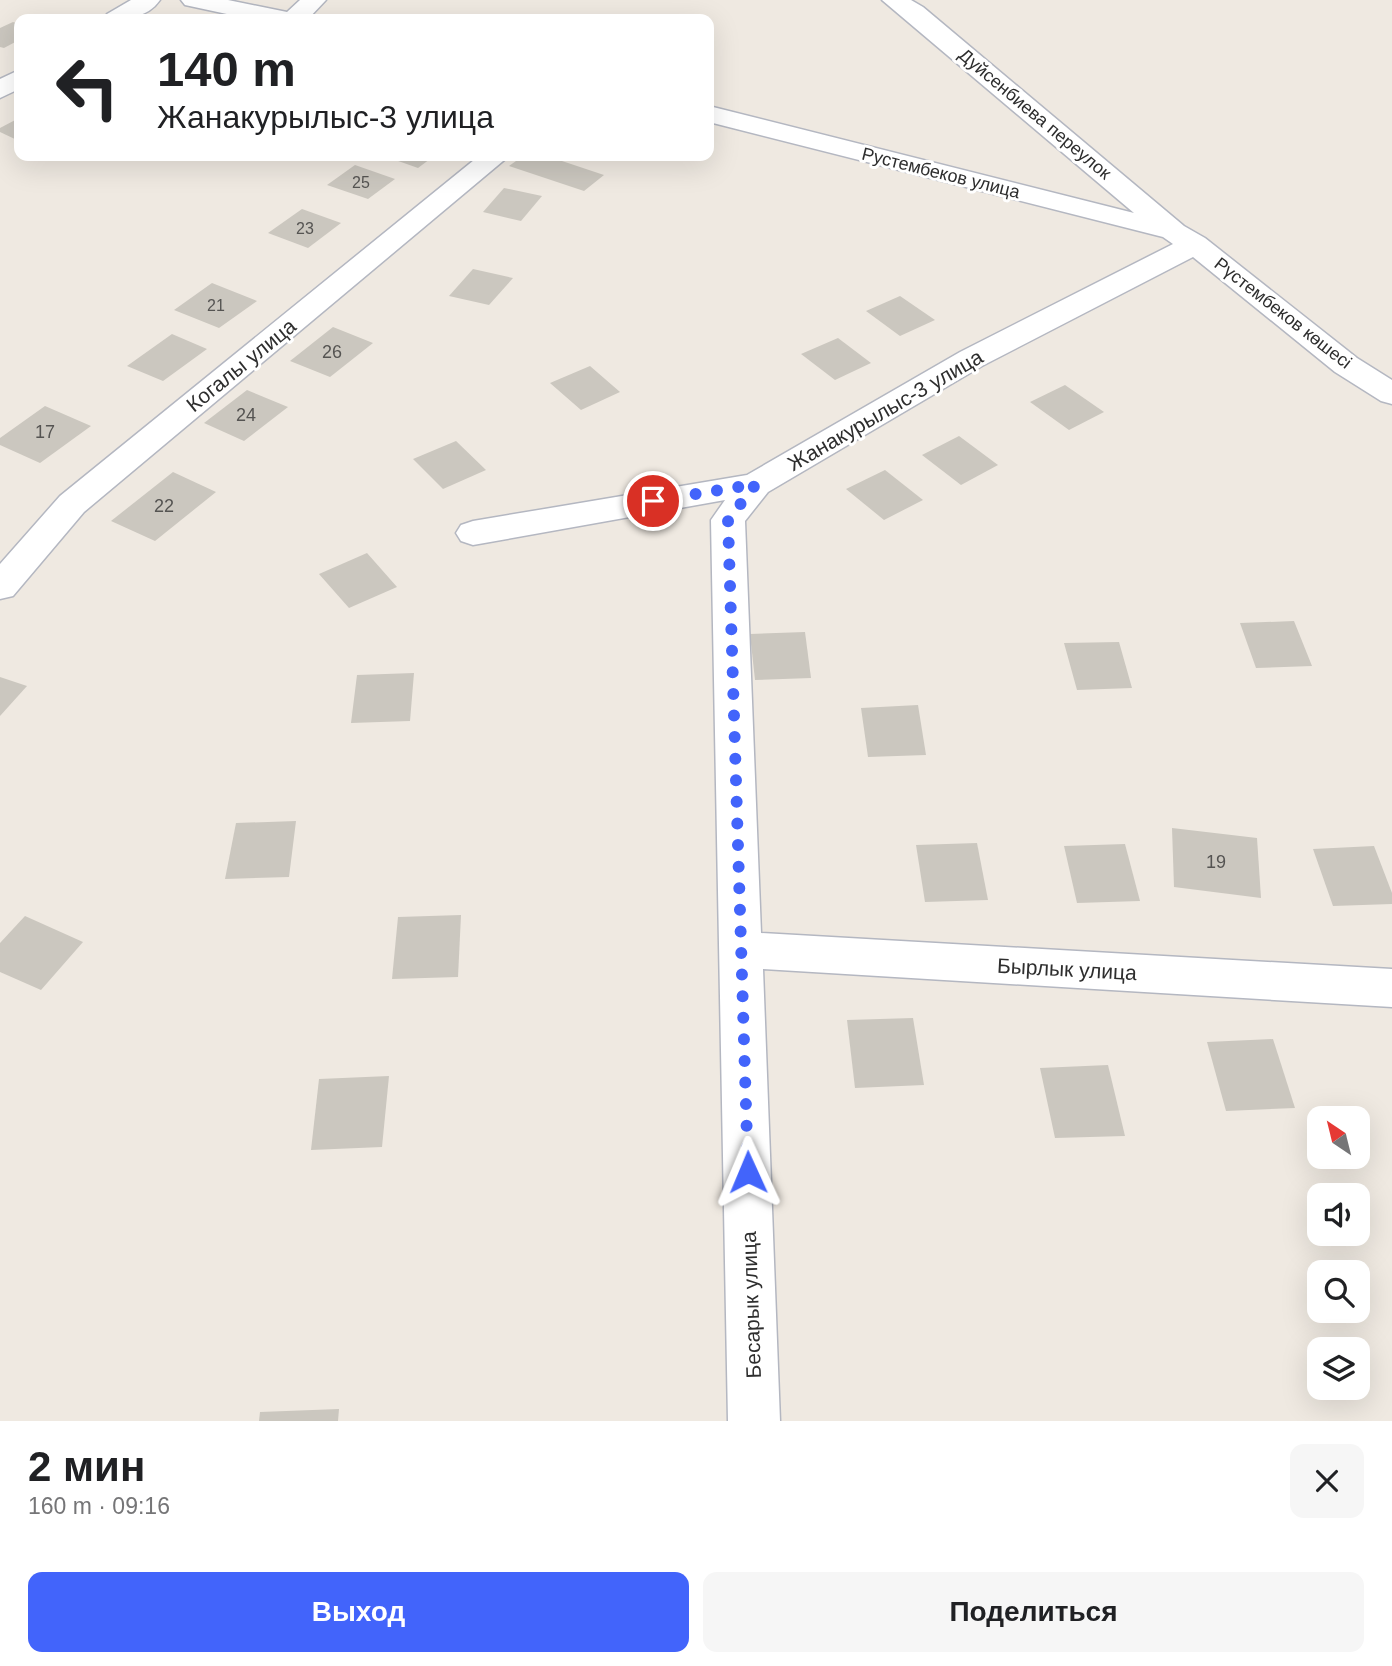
<!DOCTYPE html>
<html lang="ru">
<meta charset="utf-8">
<style>
:root{--surface:#fff;--page:#f6f6f6;--text:#202124;--muted:#757577;--accent:#4264fb}
body{margin:0;font-family:Helvetica,sans-serif;background:var(--page);color:var(--text);height:100vh;display:flex;flex-direction:column;font-size:26px;white-space:nowrap}
*{box-sizing:border-box;margin:0}
p{font-size:23px;color:var(--muted)}
.icon{flex:none;width:38px;height:38px;fill:none;stroke:currentColor;stroke-width:2;stroke-linecap:round;stroke-linejoin:round}
.map{position:relative;height:1421px;overflow:hidden}
.drawer{display:flex;flex-direction:column;background:var(--surface);flex:1}
.drawer>*{flex:none}
.guide{position:absolute;left:14px;top:14px;width:700px;height:147px;border-radius:14px;box-shadow:0 7px 28px #0002;background:#fff;color:var(--text);overflow:hidden}
.needle{width:46px;rotate:325deg}
.tools{position:absolute;left:1307px;top:1106px;display:grid;gap:14px}
.tools a{display:grid;place-items:center;width:63px;height:63px;border-radius:14px;background:var(--surface);box-shadow:0 7px 28px #0002;font-size:35px}
.pin{position:absolute;display:grid;place-items:center;width:60px;height:60px;color:#fff;margin:-30px;border:4px solid #fff;border-radius:50%;box-shadow:0 2px 7px #0007}
.me{position:absolute;width:77px;margin:-38px;rotate:359deg;stroke-linejoin:round;filter:drop-shadow(0 0 5px #0008)}
.turn{display:flex;align-items:center;gap:24px;height:147px;padding:0 28px;font-size:32px}
.turn .icon{width:91px;height:91px;stroke-width:2.5}
.turn b{display:block;font-size:49px;line-height:60px}
.round{display:grid;place-items:center;flex:none;width:74px;height:74px;border-radius:14px;background:var(--page)}
.overview{display:flex;align-items:center;justify-content:space-between;height:119px;padding:0 28px}
h1{font-size:42px;font-weight:800;line-height:52px}
.button{display:flex;gap:14px;margin-top:auto;padding:14px 28px}
.button a{flex:1;height:80px;border-radius:14px;background:var(--accent);color:#fff;font-size:28px;font-weight:800;line-height:80px;text-align:center}
.button a+a{background:var(--page);color:var(--text)}
.map>svg:first-child{display:block}
.building{fill:#cbc7bf}
.lines{fill:none;stroke-linecap:round;stroke-linejoin:round}
.minor-casing{stroke:#b4b7c1;stroke-width:3}
.minor{fill:#fff;fill-rule:evenodd}
.route{stroke:#4264fb;stroke-width:12;stroke-dasharray:0 21.6}
.labels{text-anchor:middle;dominant-baseline:central;stroke-width:6;stroke-linejoin:round;paint-order:stroke}
.far-number-label{font-size:16px;fill:#555452}
.far-street-label{font-size:18px;fill:#2e2e2e;stroke:#fff}
.number-label{font-size:18px;fill:#555452}
.street-label{font-size:21px;fill:#2e2e2e;stroke:#fff}
</style>
<div class="map">
<svg width="1392" height="1421" viewBox="0 0 1392 1421">
<rect width="100%" height="100%" fill="#efe9e1"/>
<g class="building">
<path d="M13 22 19 24V40L4 48 0 47V28Z"/>
<path d="M19 118V141L0 132V128Z"/>
<path d="M384 156H434L418 168Z"/>
<path d="M523 156H547L604 175 584 191 509 166Z"/>
<path d="M355 165 395 179 368 199 327 185Z"/>
<path d="M504 188 542 196 521 221 483 212Z"/>
<path d="M302 209 341 223 308 248 268 233Z"/>
<path d="M473 269 513 278 489 305 449 296Z"/>
<path d="M212 283 257 301 219 328 174 310Z"/>
<path d="M900 296 935 320 900 336 866 311Z"/>
<path d="M333 327 373 343 330 377 290 361Z"/>
<path d="M172 334 207 349 163 381 127 366Z"/>
<path d="M838 338 871 363 835 380 801 354Z"/>
<path d="M590 366 620 392 581 410 550 383Z"/>
<path d="M1065 385 1104 412 1069 430 1030 402Z"/>
<path d="M247 390 288 407 244 441 204 423Z"/>
<path d="M45 406 91 426 40 463 0 445V438Z"/>
<path d="M959 436 998 465 961 485 922 455Z"/>
<path d="M456 441 486 470 443 489 413 459Z"/>
<path d="M885 470 923 500 884 520 846 489Z"/>
<path d="M173 472 216 492 155 541 111 521Z"/>
<path d="M367 553 397 587 349 608 319 574Z"/>
<path d="M1294 621 1312 666 1256 668 1240 623Z"/>
<path d="M805 632 811 678 755 680 750 634Z"/>
<path d="M1119 642 1132 688 1077 690 1064 643Z"/>
<path d="M414 673 410 721 351 723 357 675Z"/>
<path d="M0 677 27 686 0 716Z"/>
<path d="M918 705 926 755 868 757 861 708Z"/>
<path d="M296 821 289 877 225 879 236 823Z"/>
<path d="M1172 828 1257 838 1261 898 1174 887Z"/>
<path d="M977 843 988 900 925 902 916 845Z"/>
<path d="M1125 844 1140 901 1077 903 1064 846Z"/>
<path d="M1374 846 1392 893V904L1333 906 1313 849Z"/>
<path d="M461 915 458 977 392 979 398 917Z"/>
<path d="M25 916 83 942 41 990 0 972V943Z"/>
<path d="M913 1018 924 1085 855 1088 847 1020Z"/>
<path d="M1273 1039 1295 1108 1226 1111 1207 1042Z"/>
<path d="M1108 1065 1125 1136 1055 1138 1040 1068Z"/>
<path d="M389 1076 382 1147 311 1150 319 1079Z"/>
<path d="M339 1409 338 1421H259L260 1412Z"/>
</g>
<g class="lines">
<g class="minor-casing">
<g id="minor">
<path d="M131 0H160C147 19 125 19 104 19L107 14Z"/>
<path d="M181 0H228L287 12 300 0H326L308 19H250L185 5Z"/>
<path d="M882 0H911L923 7 1184 226 1205 238 1357 358 1392 380V404L1381 401 1335 372 1193 257 982 366 768 492 745 521 761 933 1392 969V1007L763 969 780 1421H728L711 520 725 500 473 545 461 541 456 533 461 525 473 521 747 475 960 352 1173 244 1163 237 709 122V106L1134 213Z"/>
<path d="M19 70V89L0 98V79Z"/>
<path d="M479 156H509L84 512 13 596 0 599V564L60 496Z"/>
</g>
</g>
<use href="#minor" class="minor"/>
</g>
<g class="lines">
<path class="route" d="M653 501 756 484 728 520 748 1172"/>
</g>
<g class="labels">
<g class="far-number-label">
<text x="361" y="182">25</text>
<text x="305" y="228">23</text>
<text x="216" y="305">21</text>
</g>
<g class="far-street-label">
<text transform="translate(1035 114) rotate(40)">Дуйсенбиева переулок</text>
<text transform="translate(941 173) rotate(14)">Рустембеков улица</text>
<text transform="translate(1283 313) rotate(38)">Рүстембеков көшесі</text>
</g>
<g class="number-label">
<text x="332" y="352">26</text>
<text x="246" y="415">24</text>
<text x="45" y="432">17</text>
<text x="164" y="506">22</text>
<text x="1216" y="862">19</text>
</g>
<g class="street-label">
<text transform="translate(241 365) rotate(-39)">Когалы улица</text>
<text transform="translate(885 410) rotate(-30)">Жанакурылыс-3 улица</text>
<text transform="translate(1067 969) rotate(3)">Бырлык улица</text>
<text transform="translate(751 1305) rotate(-92)">Бесарык улица</text>
</g>
</g>
</svg>
<div class="tools">
<a><svg class="needle" viewBox="-14 -14 28 28"><path d="M0-13l5 13h-10z" fill="#e53935"/><path d="M0 13l5-13h-10z" fill="#757577"/></svg></a>
<a><svg class="icon" aria-label="sound" viewBox="0 0 24 24"><path d="M4 9h4l5-4v14l-5-4H4zM17 9q2 3 0 6"/></svg></a>
<a><svg class="icon" aria-label="search" viewBox="0 0 24 24"><circle cx="10" cy="10" r="6"/><path d="M15 15l6 6"/></svg></a>
<a><svg class="icon" aria-label="layers" viewBox="0 0 24 24"><path d="M12 4l9 5-9 5-9-5zM3 14l9 5 9-5"/></svg></a>
</div>
<div class="pin" style="left:653px;top:501px;background:#d93025"><svg class="icon" aria-label="arrive" viewBox="0 0 24 24"><path d="M6 21V4h12l-3 4 3 4H6"/></svg></div>
<svg class="me" style="left:748px;top:1172px" viewBox="-20 -20 40 40"><path d="M0-17L14 15 0 8-14 15z" fill="#4264fb" stroke="#fff" stroke-width="4"/></svg>
<div class="guide">
<div class="turn"><svg class="icon" aria-label="left" viewBox="0 0 24 24"><path d="M17 20v-9H6M10 6l-5 5 5 5"/></svg><div><b>140 m</b>Жанакурылыс-3 улица</div></div>
</div>
</div>
<section class="drawer">
<div class="overview"><div><h1>2 мин</h1><p>160 m · 09:16</p></div><a class="round"><svg class="icon" aria-label="close" viewBox="0 0 24 24"><path d="M6 6l12 12M18 6L6 18"/></svg></a></div>
<div class="button"><a>Выход</a><a>Поделиться</a></div>
</section>
